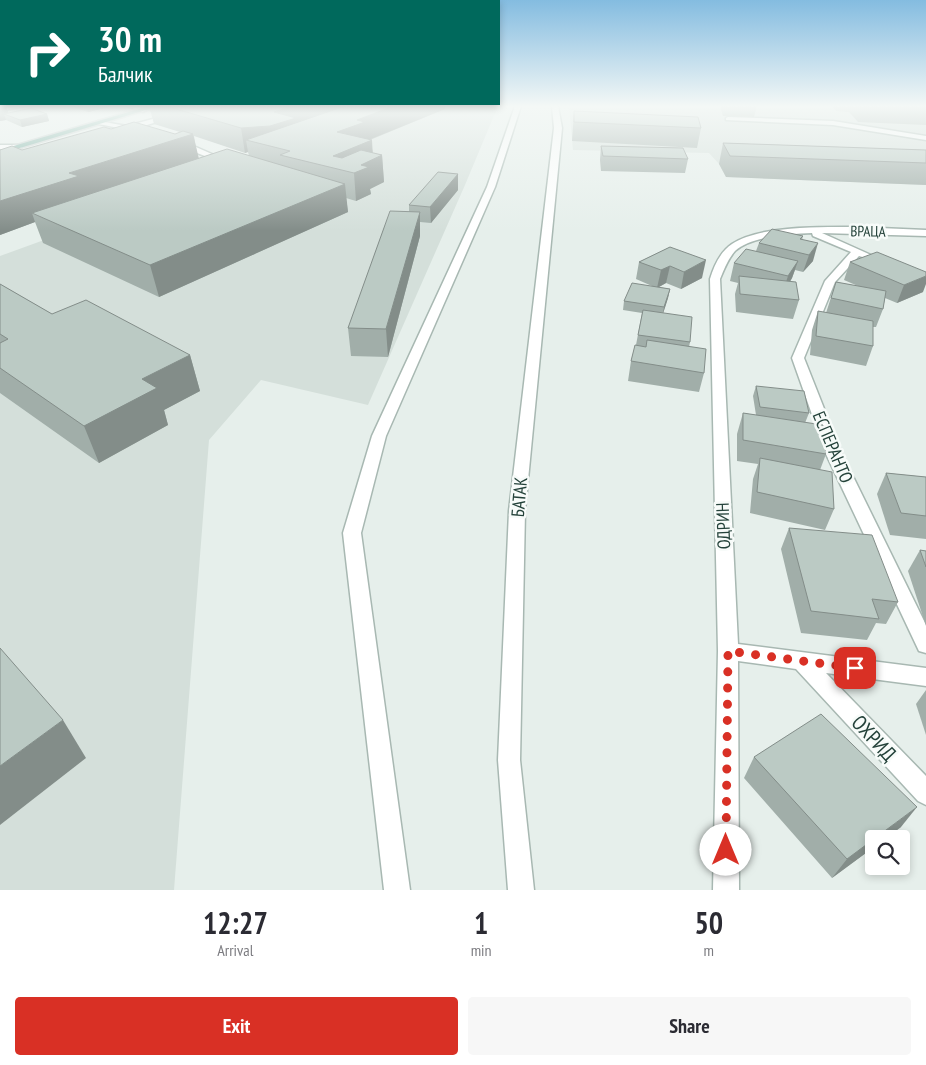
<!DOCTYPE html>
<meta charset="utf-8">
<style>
:root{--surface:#fff;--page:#f7f7f7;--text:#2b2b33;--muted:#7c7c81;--accent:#d93025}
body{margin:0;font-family:"PT Sans Narrow",sans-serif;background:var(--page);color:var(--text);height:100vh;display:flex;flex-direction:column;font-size:19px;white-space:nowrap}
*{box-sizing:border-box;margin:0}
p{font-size:16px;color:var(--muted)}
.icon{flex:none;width:28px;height:28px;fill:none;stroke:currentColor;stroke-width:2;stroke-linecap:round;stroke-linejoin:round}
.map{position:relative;height:890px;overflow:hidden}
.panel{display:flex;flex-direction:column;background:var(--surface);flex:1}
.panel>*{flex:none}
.top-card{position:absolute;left:0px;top:0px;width:500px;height:105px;box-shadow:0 2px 8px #0003;background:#00695c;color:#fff;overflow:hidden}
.buttons{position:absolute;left:865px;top:830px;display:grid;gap:10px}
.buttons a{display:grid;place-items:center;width:45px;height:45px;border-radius:5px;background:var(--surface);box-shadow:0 2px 8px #0003;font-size:25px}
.pin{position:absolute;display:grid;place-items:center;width:42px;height:42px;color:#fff;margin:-21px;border-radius:10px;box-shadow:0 2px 8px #0006}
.me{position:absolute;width:55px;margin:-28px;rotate:0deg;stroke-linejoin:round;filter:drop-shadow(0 0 4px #0008)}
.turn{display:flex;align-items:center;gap:18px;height:105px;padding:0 15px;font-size:22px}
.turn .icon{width:65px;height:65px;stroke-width:2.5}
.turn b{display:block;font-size:35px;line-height:42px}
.eta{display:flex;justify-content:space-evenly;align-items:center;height:85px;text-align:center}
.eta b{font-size:30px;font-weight:600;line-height:35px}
.cta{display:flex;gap:10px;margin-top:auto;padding:10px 15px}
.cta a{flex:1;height:58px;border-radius:5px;background:var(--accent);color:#fff;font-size:20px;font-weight:600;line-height:58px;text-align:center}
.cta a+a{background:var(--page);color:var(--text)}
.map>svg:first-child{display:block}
.built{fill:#d4dfda}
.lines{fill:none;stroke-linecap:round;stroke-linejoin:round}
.minor-casing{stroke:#a8b8b2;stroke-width:3}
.major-casing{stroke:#c2cac8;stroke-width:3}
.minor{fill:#fff;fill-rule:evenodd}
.major{fill:#6aa596;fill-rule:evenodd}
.wall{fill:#a1aea9;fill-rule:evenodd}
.shaded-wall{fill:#838d89}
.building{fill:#bbcac4;stroke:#838d89}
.route{stroke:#d93025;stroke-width:9;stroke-dasharray:0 16.2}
.labels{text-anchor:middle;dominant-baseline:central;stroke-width:5;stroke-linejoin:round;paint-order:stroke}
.far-street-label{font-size:15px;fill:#24423a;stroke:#f7fbf9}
.street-label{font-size:18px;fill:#24423a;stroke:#f7fbf9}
.near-street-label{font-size:21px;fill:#24423a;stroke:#f7fbf9}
</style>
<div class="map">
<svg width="926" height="890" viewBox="0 0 926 890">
<rect width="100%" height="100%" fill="#e6efeb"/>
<g class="built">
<path d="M406 106H498L465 185 368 405 261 380 209 440 174 890H0V256L325 138Z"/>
<path d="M569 106H926V185L726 177 719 164 709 153 573 150Z"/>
</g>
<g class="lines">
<g class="minor-casing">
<g id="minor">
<path d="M8 106H25L0 111V107Z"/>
<path d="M127 106H137L146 110 143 112Z"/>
<path d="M200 106H210L137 128 142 130 138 132 94 123 98 121 127 126Z"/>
<path d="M515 106H521L495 187 386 436 361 533 410 890H384L343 533 372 436 487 187Z"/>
<path d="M552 106H558L562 128 525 511 520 760 534 890H508L498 760 509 511 554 128Z"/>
<path d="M728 117 833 121 926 136V140L833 125 726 120V118Z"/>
<path d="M174 140H180L221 158 208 166H202V162L210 158 174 144Z"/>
<path d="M0 145H18L22 147 18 149H0Z"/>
<path d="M857 227 926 230V236L822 233 871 255 866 258 859 256 835 282 804 358 842 454 926 625V653L919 651 826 454 792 358 825 281 851 252 813 236 812 233C790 234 751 236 735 251 728 259 724 269 720 279L738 644 926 668V686L826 673 926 776V805L918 801 796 669 738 661 739 890H713L718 651 710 279C714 266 720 252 732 244 760 225 824 227 857 227Z"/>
</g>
</g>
<g class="major-casing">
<path id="major" d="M149 106H159L0 154V150Z"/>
</g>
<use href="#minor" class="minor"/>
<use href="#major" class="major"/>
</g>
<g class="wall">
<path d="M6 106 8 113 47 114 49 121 22 127 6 120 0 121Z"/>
<path d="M70 106H113L88 112Z"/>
<path d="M149 106H445V109L370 140 373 153 382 155 384 182 370 189 371 194 356 201 346 198 348 212 159 297 43 243 35 222 0 235 22 150 111 129 175 134 180 132 154 124ZM194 136 245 153 248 152 249 156 198 159Z"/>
<path d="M720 106H757L754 117 723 116Z"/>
<path d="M832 106H926V125L858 122 849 112 836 111Z"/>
<path d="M574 111 701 128 697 148 572 141Z"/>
<path d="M723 143 926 150V185L726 177 719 164Z"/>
<path d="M601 146 688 159 685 173 601 171 600 160Z"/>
<path d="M458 174V190L431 223 420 222V236L388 357 351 356 348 328 409 212V205Z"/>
<path d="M803 236 802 240 813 261 803 272 795 270 792 278 790 282 799 300 793 319 736 312 735 294 738 283 730 281 734 263 756 251 759 243Z"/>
<path d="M670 247 702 278 681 289 666 283 659 287 670 289 668 298 663 313 690 342 689 347 704 373 699 392 628 381 631 361 636 345 642 313 623 310 624 301 652 286 636 279 639 262Z"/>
<path d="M850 262 923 292 897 303 885 298 883 309 876 327H873V346L866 366 810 355 812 330 818 311 826 313 836 282 858 286 844 280Z"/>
<path d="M0 284 52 314 190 355 200 391 164 410 168 425 99 463 0 393Z"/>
<path d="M756 386 809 413 805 423 826 454 820 470 834 509 825 530 750 513 753 479 758 464 737 461V434L743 413 756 415 753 396Z"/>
<path d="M886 473 926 477V539L890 535 877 494Z"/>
<path d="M789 528 898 602 886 624 876 623 867 640 801 633 781 549Z"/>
<path d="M920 550 926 551V626L908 571Z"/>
<path d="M926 690V735L916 704Z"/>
<path d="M754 757 901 827 885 839H874V847L832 878 744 778Z"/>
</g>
<g class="shaded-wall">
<path d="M0 106H6L9 116 4 114 6 120 0 121Z"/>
<path d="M86 106H113L88 112Z"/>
<path d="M293 106H358L246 140 248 152 245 153 241 128 274 112Z"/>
<path d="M394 106H445V109L366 141 372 140 373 159 382 155 384 182 370 189 371 194 356 201 354 173 333 156 337 132 357 120Z"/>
<path d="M47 114 49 121 22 127 20 120Z"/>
<path d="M193 134 199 159 32 213 35 222 0 235V201L69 173Z"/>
<path d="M458 174V190L431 223 430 207Z"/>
<path d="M345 184 348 212 159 297 150 265Z"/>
<path d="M420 212V236L388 357 386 329Z"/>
<path d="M818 243 813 261 803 272 809 255Z"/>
<path d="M706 260 702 278 681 289 684 272Z"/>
<path d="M798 261 792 278 782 294 788 276Z"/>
<path d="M670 266 666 283 657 288 661 270Z"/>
<path d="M926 276V284L923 292 897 303 904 285Z"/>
<path d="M670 289 668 298 662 317 664 307Z"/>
<path d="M190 355 200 391 164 410 168 425 99 463 84 426 142 379Z"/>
<path d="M63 720 86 758 0 825V766Z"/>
<path d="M917 807 901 827 885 839H874Z"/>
<path d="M874 839V847L832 878 847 859Z"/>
</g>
<g class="building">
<path d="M166 106H293L274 112 296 118 270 126 241 128Z"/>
<path d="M345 106H394L357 120 365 122 337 132 372 140 333 156 342 158 361 150 382 155 361 165 369 167 354 173 280 155 290 151 246 140Z"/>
<path d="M31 108 47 114 20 120 4 114Z"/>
<path d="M574 111 698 117 701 128 574 122Z"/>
<path d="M134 122 175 134 183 131 193 134 69 173 79 176 0 201V150L12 146 22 150 104 127 111 129Z"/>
<path d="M723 143 926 150V163L730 156Z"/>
<path d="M601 146 683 148 688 159 603 156Z"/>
<path d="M227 149 345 184 150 265 32 213Z"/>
<path d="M438 172 458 174 430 207 409 205Z"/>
<path d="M390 211 420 212 386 329 348 328Z"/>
<path d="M772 229 803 236 800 239 818 243 809 255 759 243Z"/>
<path d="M670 247 706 260 684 272 670 266 661 270 639 262Z"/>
<path d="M746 249 798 261 788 276 734 263Z"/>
<path d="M877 252 926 272V276L904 285 850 262Z"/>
<path d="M739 276 796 282 799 300 740 294Z"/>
<path d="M836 282 886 291 883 309 831 298Z"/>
<path d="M632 283 670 289 664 307 624 301Z"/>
<path d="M0 284 52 314 86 300 190 355 142 379 157 388 84 426 0 368V343L8 339 0 334Z"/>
<path d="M643 310 692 317 690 342 638 335Z"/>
<path d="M818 311 873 321V346L816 336Z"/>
<path d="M647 340 706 349 704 373 631 361 635 345 646 347Z"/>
<path d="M756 386 804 391 809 413 760 407Z"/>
<path d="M743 413 823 425 826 454 743 440Z"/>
<path d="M760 458 832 472 834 509 757 492Z"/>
<path d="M886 473 926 477V516L901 513Z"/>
<path d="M789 528 872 535 898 602 872 599 879 619 811 611Z"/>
<path d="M920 550 926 551V567Z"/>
<path d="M0 648 63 720 0 766Z"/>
<path d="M821 714 917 807 847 859 754 757Z"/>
</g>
<linearGradient id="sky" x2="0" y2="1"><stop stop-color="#84bce0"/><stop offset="0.46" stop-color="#f4f8f6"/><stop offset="1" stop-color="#f4f8f6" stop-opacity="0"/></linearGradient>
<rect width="926" height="231" fill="url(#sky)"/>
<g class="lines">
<path class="route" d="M726 850 728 651 855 668"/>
</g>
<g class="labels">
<g class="far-street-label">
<text transform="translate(868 231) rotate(1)">ВРАЦА</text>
</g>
<g class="street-label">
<text transform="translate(833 447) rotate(67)">ЕСПЕРАНТО</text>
<text transform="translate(519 497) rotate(-85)">БАТАК</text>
<text transform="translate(723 526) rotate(-92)">ОДРИН</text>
</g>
<g class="near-street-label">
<text transform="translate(874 738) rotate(47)">ОХРИД</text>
</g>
</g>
</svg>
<div class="buttons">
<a><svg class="icon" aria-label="search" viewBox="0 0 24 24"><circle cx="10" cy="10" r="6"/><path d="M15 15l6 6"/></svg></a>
</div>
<div class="pin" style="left:855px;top:668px;background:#d93025"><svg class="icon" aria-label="arrive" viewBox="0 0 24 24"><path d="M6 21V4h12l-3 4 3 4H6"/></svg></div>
<svg class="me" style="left:726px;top:850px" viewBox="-20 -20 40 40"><circle r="19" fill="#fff"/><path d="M0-13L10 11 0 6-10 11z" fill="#d93025"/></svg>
<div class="top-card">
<div class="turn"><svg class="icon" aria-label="right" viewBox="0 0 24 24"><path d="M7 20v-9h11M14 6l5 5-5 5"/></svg><div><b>30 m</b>Балчик</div></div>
</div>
</div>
<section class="panel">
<div class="eta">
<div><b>12:27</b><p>Arrival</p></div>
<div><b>1</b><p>min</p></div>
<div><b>50</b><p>m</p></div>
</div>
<div class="cta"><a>Exit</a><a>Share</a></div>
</section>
